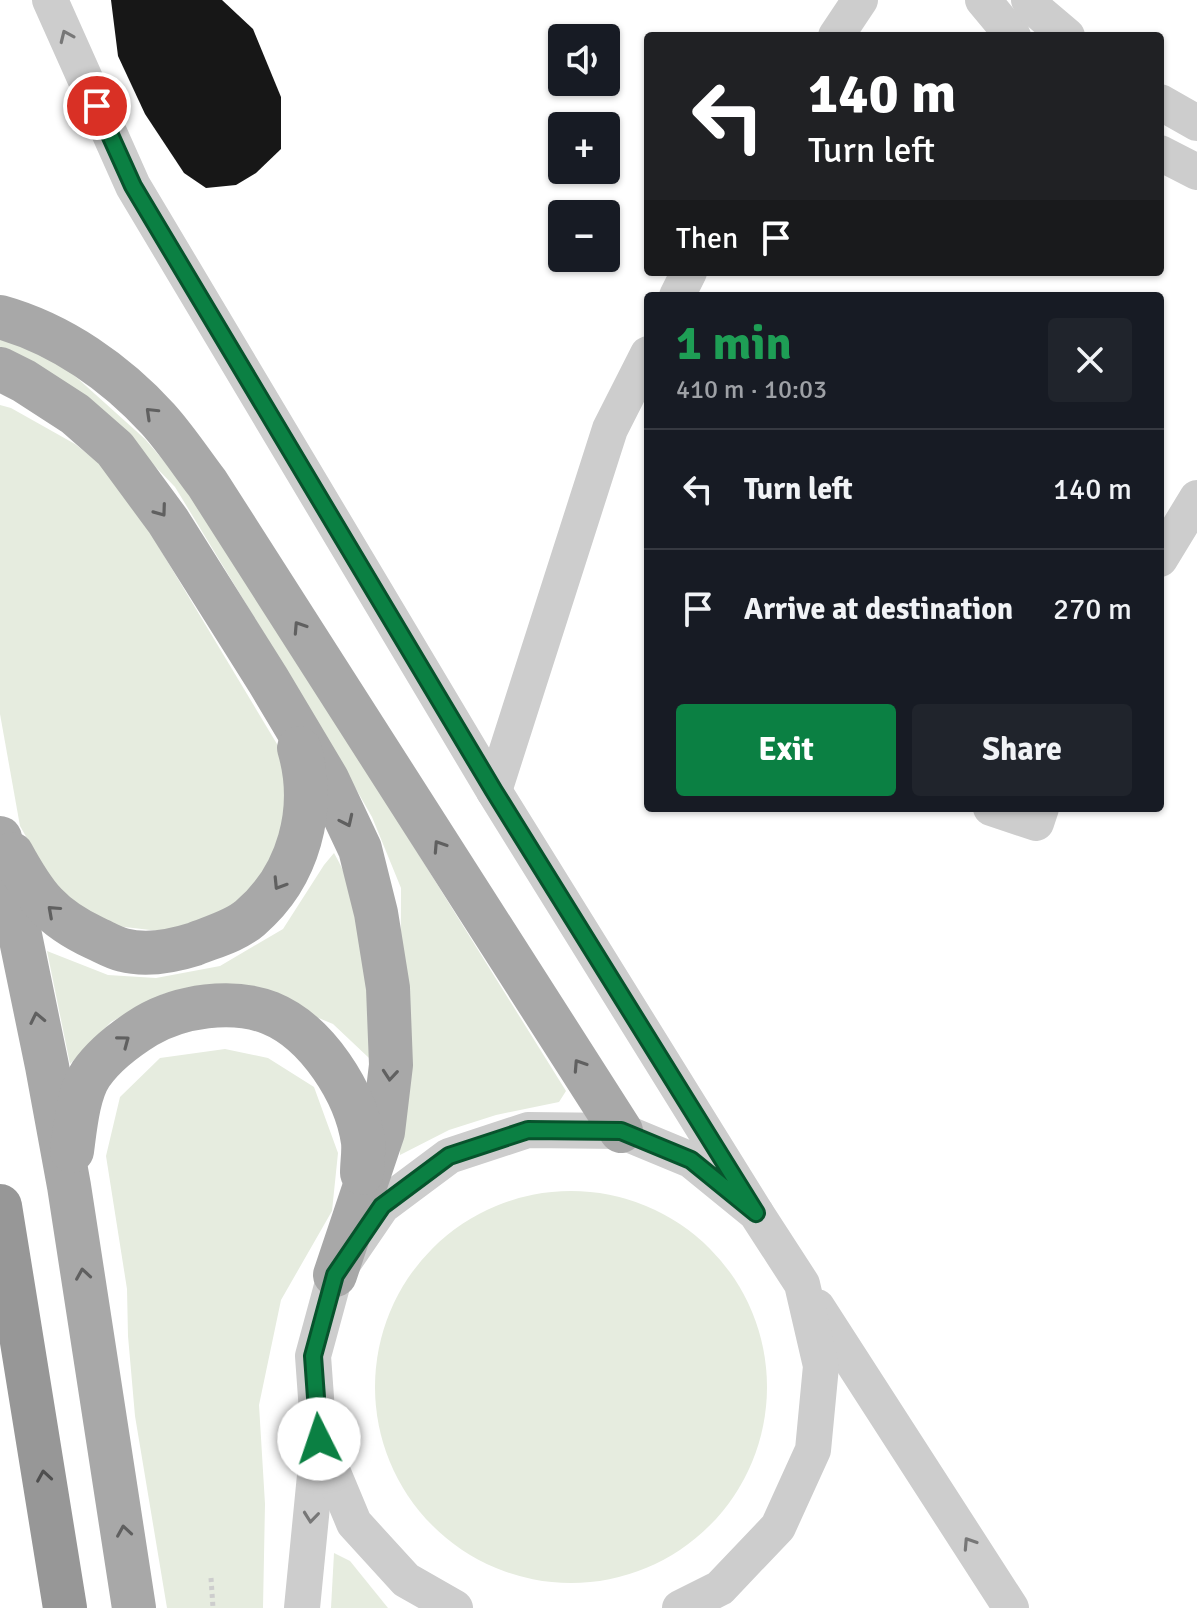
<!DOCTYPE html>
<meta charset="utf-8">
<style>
:root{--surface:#171b24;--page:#20242c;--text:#f1f3f6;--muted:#9ea1a6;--line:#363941;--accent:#0b8043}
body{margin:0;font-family:Signika,sans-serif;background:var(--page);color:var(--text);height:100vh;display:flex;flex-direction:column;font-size:30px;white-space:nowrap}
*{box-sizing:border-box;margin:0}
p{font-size:26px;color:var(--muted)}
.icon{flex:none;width:44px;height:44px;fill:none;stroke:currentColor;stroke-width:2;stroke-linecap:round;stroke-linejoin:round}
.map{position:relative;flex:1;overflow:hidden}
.drawer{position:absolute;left:644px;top:292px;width:520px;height:520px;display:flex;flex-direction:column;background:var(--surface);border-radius:8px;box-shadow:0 2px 6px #0004}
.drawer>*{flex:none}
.banner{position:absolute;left:644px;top:32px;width:520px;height:244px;border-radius:8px;box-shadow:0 2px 6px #0004;background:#202124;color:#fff;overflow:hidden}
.tools{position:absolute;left:548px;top:24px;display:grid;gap:16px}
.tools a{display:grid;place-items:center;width:72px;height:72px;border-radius:8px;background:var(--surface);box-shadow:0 2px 6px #0004;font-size:40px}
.pin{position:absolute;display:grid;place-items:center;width:68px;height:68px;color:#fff;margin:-34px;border:4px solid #fff;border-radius:50%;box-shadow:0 2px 8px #0007}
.me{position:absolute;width:88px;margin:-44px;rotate:356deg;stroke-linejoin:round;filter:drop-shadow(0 0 6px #0008)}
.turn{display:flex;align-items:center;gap:28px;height:168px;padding:0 32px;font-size:36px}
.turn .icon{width:104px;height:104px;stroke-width:2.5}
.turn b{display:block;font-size:56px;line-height:68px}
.then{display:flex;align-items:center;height:76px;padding:0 32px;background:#0003;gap:16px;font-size:30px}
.round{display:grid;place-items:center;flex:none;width:84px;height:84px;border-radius:8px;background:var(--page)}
.summary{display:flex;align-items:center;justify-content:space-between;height:136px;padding:0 32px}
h1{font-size:48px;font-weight:700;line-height:60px;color:#1e9e55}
.action{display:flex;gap:16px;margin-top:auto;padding:16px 32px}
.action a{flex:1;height:92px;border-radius:8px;background:var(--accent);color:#fff;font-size:32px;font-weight:700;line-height:92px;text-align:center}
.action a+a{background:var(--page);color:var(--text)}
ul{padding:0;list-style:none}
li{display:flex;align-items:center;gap:24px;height:120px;padding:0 32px;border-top:2px solid var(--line)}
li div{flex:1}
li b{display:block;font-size:30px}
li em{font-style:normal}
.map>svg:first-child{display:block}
.green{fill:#e6ecdf}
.building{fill:#171717}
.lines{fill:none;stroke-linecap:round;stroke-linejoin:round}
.path{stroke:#cdcdcd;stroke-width:5;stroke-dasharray:4 4;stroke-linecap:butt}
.minor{stroke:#cdcdcd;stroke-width:36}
.major{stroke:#a8a8a8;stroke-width:44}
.highway{stroke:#979797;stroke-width:44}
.oneway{stroke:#777}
.oneway2{stroke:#606060}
.oneway3{stroke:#4f4f4f}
.route-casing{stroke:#07532c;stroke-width:20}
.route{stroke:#0b8043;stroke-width:14}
</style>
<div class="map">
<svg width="1197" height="1608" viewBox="0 0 1197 1608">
<rect width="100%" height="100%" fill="#fff"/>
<g class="green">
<path d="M0 332 66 368 145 439 199 502 566 1091 559 1102 496 1115 449 1130 400 1155 401 888 372 817 316 719 175 487 92 401 0 357Z"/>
<path d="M0 405 11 408 75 444 109 471 139 514 292 769 278 861 242 903 204 921 159 931 116 926 87 918 55 887 20 826 0 714Z"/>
<path d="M334 853C370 915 367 988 369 1058L333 1024 237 984 163 994 111 1022 70 1064 47 951 108 975 156 978 220 966 283 929 324 865Z"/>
<path d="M225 1049 268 1058 314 1087 338 1153 332 1211 281 1300 259 1405 265 1504 263 1608H167L135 1416 128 1336 127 1289 106 1156 120 1097 160 1058Z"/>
<circle cx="571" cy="1387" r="196"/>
<path d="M334 1553 350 1561 388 1608H331Z"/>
</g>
<path class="building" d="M111 0H222L253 29 281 97V149L256 173 236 185 206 188 184 173 145 114 118 56Z"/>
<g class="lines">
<path class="path" d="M211 1578 213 1608"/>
<g class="minor">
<path d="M50 0 133 186 494 791 756 1213"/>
<path d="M983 0 1013 36"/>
<path d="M1029 0 1034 8 1067 36"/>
<path d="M836 36 860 0"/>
<path d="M1160 102 1197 123"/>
<path d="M1160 153 1197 172"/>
<path d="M677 296 689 272"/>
<path d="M1160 559 1197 498"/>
<path d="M494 791 610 429 648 354"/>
<path d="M991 808 1036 823 1041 808"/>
<path d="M817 1307 1011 1608"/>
<path d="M302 1608 318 1445"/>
<path d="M455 1608 406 1580 354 1523 319 1439 313 1356 335 1275 382 1206 449 1156 528 1130 621 1131 691 1160 756 1213 802 1284 821 1366 813 1450 778 1527 720 1588 680 1608"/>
</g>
<g class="major">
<path d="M0 317C61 334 116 373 158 419 176 439 191 462 207 483L621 1131"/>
<path d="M0 369 24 381 75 414 115 449 168 521 268 680 327 779 360 849 376 913 388 988 391 1065 383 1132 335 1275"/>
<path d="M0 838 47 1066 69 1186 134 1608"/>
<path d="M12 854C35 896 50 917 95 938 104 942 114 948 123 950 146 956 173 951 195 944 212 937 235 931 250 918 299 876 317 809 299 748"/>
<path d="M72 1151C75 1129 78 1093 91 1074 105 1054 125 1039 146 1026 180 1006 232 998 270 1013 317 1032 356 1093 363 1142 364 1152 362 1163 362 1173"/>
</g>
<path class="highway" d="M0 1206 65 1608"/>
</g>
<defs><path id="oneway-chevron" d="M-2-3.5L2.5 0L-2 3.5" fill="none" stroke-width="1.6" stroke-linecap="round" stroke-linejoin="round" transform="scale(2)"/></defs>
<g class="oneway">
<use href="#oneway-chevron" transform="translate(66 36) rotate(-114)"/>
<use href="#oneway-chevron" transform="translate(311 1517) rotate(96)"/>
<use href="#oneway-chevron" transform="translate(969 1543) rotate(-123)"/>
</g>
<g class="oneway2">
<use href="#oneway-chevron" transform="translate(151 413) rotate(-136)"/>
<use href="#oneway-chevron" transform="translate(161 511) rotate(54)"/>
<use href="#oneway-chevron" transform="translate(299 627) rotate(-123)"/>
<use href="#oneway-chevron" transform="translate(347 821) rotate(65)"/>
<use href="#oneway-chevron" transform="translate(439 846) rotate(-123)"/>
<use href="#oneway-chevron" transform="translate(279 884) rotate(122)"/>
<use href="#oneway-chevron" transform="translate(53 911) rotate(-138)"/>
<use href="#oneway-chevron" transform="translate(37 1018) rotate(-102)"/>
<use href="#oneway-chevron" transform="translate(124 1041) rotate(-37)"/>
<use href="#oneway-chevron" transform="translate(579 1065) rotate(-123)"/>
<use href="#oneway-chevron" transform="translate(390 1075) rotate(95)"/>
<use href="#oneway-chevron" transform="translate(83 1274) rotate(-99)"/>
<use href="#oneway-chevron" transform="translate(124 1531) rotate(-99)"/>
</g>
<use class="oneway3" href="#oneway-chevron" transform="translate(44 1476) rotate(-99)"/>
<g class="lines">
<g class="route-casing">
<path id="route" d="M97 106 133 186 494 791 756 1213 691 1160 621 1131 528 1130 449 1156 382 1206 335 1275 313 1356 319 1439"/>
</g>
<use href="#route" class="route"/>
</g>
</svg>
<div class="tools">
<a><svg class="icon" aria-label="sound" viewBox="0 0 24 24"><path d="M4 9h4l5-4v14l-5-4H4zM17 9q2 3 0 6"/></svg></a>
<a>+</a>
<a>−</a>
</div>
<div class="pin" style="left:97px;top:106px;background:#d93025"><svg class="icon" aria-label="arrive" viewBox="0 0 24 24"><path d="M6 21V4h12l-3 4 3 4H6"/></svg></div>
<svg class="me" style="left:319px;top:1439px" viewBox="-20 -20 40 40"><circle r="19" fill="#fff"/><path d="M0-13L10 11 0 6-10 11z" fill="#0b8043"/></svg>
<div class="banner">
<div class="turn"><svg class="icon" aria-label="left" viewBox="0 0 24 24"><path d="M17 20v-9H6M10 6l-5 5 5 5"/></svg><div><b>140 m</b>Turn left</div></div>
<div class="then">Then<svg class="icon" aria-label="arrive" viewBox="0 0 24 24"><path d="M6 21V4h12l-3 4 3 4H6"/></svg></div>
</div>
<section class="drawer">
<div class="summary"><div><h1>1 min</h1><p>410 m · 10:03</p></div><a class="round"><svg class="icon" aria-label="close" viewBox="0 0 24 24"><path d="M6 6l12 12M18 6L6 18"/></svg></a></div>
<ul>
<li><svg class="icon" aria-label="left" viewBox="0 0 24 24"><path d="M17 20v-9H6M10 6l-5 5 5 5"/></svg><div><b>Turn left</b></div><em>140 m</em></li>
<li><svg class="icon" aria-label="arrive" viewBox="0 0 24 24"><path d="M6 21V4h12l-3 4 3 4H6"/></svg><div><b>Arrive at destination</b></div><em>270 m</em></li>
</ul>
<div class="action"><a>Exit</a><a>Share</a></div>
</section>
</div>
